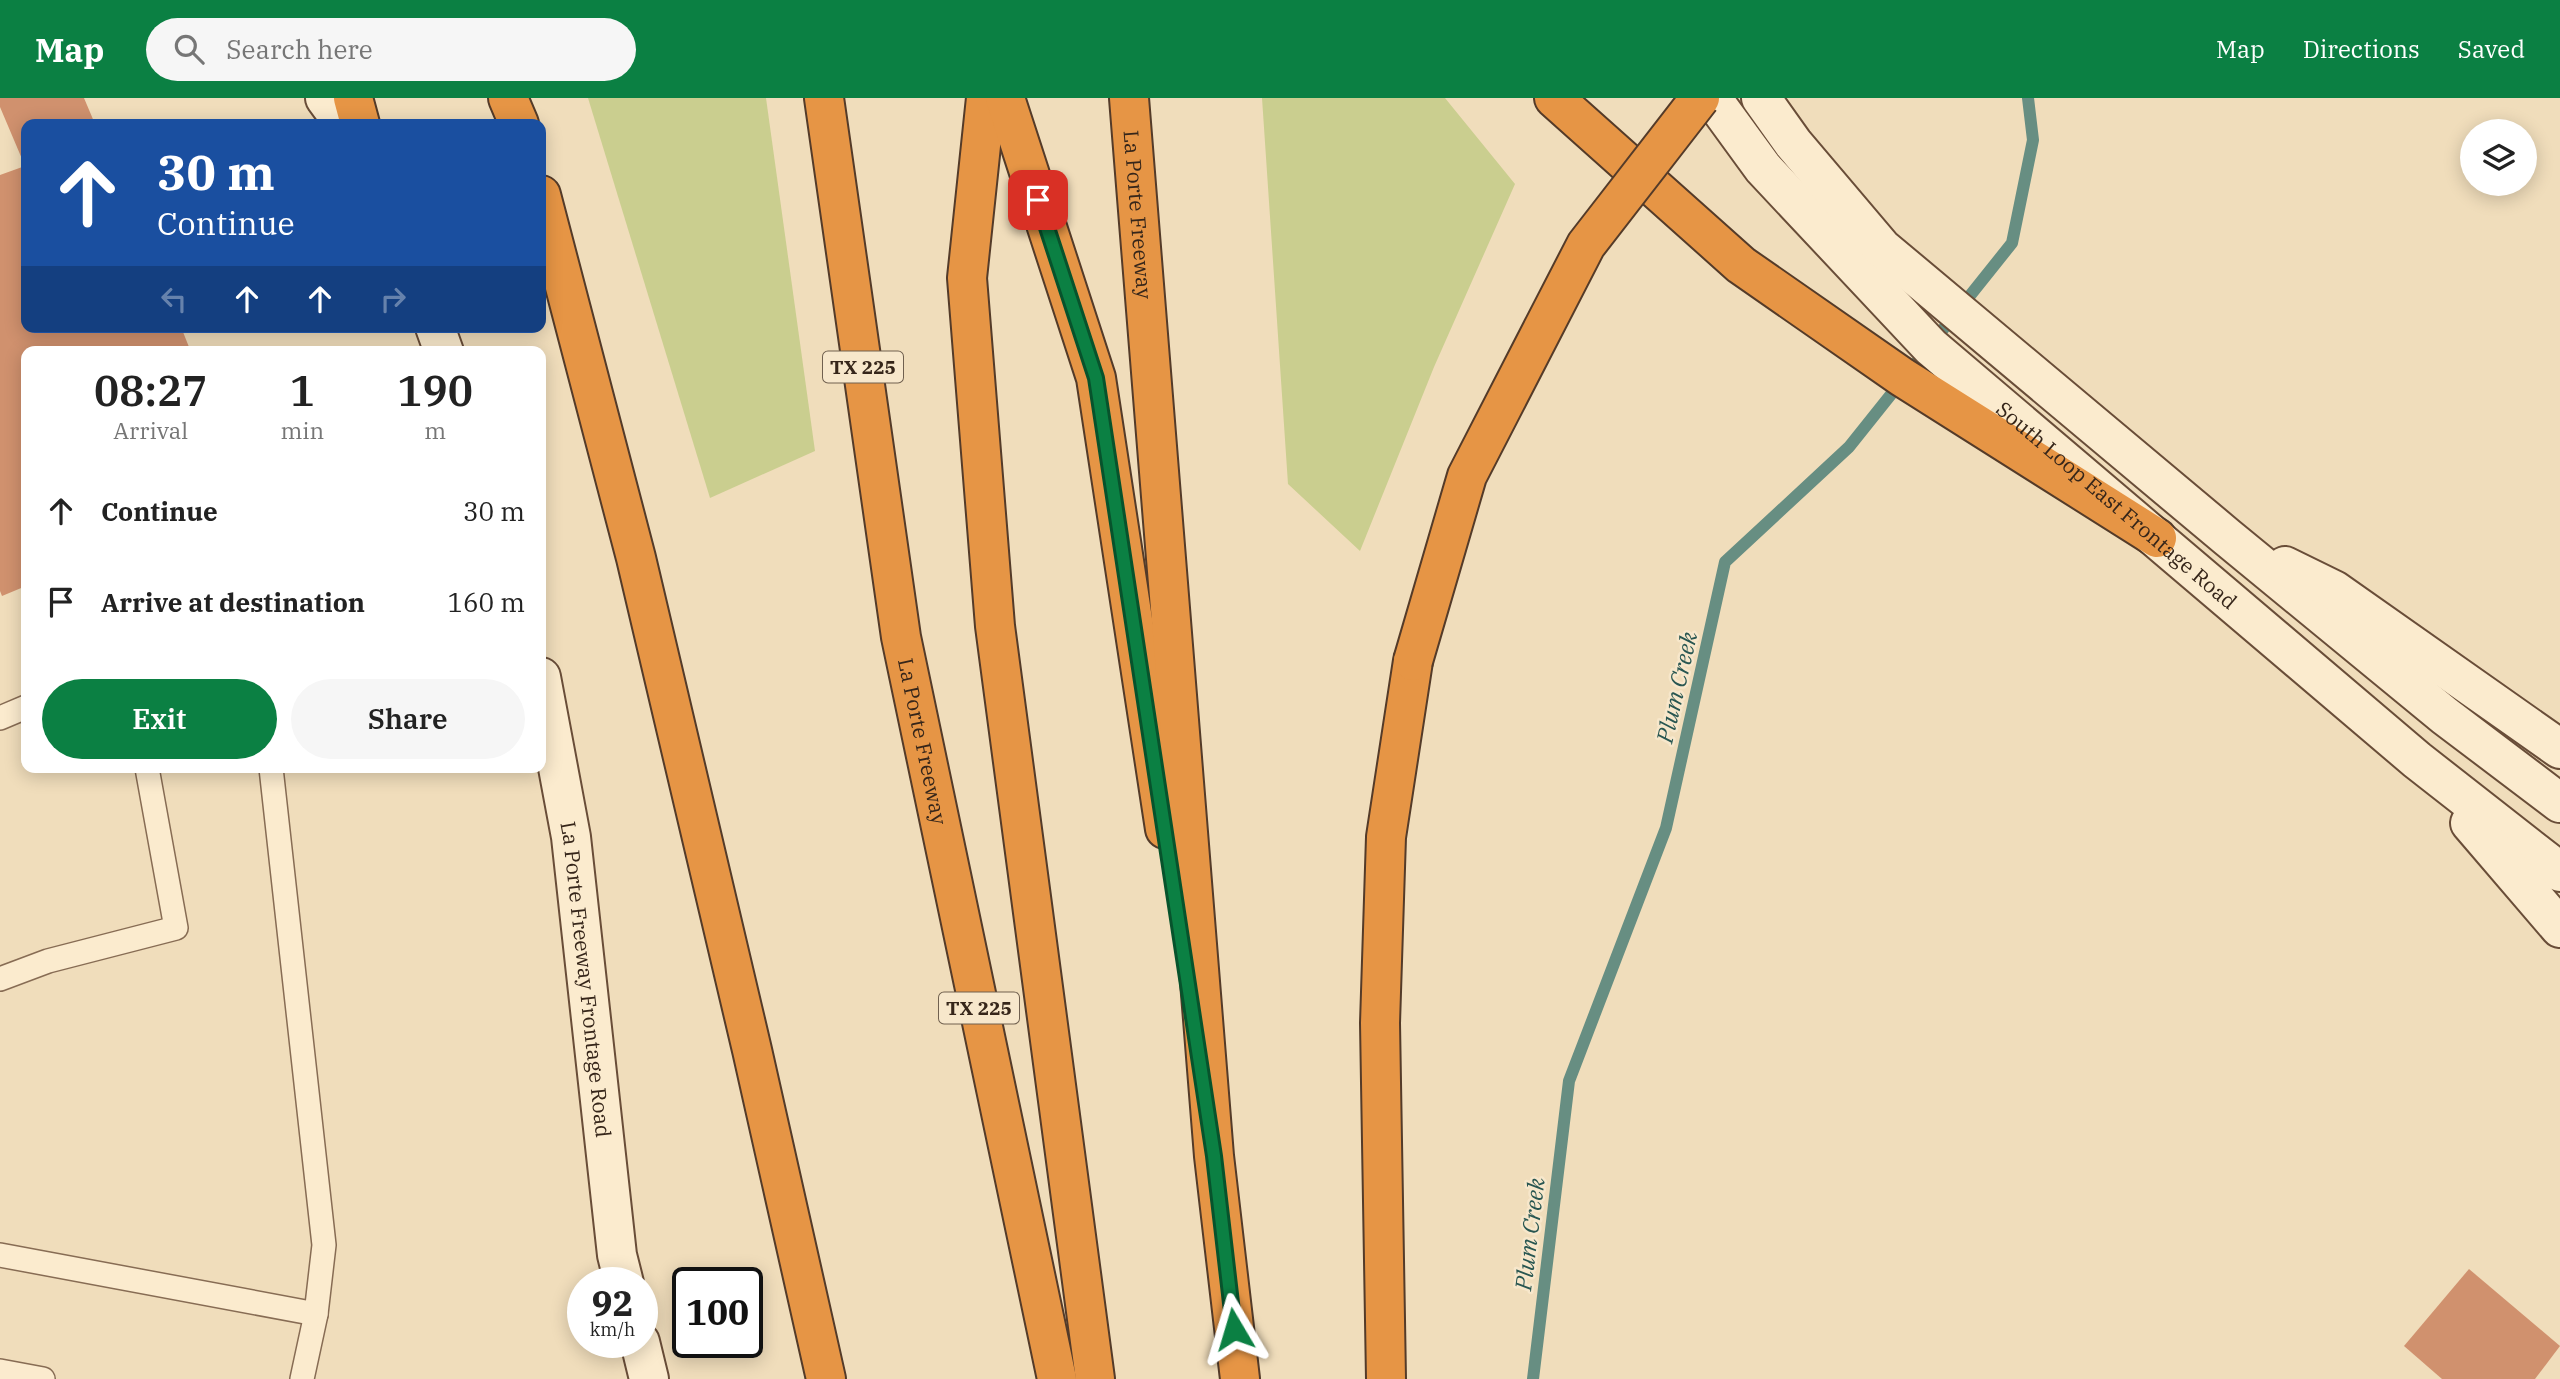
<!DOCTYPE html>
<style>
:root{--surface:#fff;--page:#f6f6f6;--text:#222;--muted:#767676;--accent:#0b8043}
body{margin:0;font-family:"IBM Plex Serif",serif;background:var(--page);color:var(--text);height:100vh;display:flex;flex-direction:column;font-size:26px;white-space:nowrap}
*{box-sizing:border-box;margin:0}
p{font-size:23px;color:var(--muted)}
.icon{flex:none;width:38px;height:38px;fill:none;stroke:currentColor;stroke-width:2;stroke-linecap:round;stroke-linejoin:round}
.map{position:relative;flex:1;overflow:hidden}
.side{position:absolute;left:21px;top:248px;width:525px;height:427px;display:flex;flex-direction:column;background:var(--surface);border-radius:14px;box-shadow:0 4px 18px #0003}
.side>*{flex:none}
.hud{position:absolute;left:21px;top:21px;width:525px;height:214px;border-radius:14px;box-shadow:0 4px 18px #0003;background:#1a4fa0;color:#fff;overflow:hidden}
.tools{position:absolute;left:2460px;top:21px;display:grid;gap:14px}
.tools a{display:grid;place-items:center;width:77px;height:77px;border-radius:50%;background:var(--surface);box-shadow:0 4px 18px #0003;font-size:35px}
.speed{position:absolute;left:567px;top:1169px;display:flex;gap:14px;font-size:35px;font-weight:700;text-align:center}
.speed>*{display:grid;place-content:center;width:91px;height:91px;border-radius:50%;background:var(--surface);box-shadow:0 4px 18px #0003;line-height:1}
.speed small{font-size:18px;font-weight:400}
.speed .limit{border:4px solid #111;border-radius:10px;background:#fff;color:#111}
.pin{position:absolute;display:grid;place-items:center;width:60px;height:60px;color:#fff;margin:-30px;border-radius:14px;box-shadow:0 4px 10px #0006}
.me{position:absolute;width:77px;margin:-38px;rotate:353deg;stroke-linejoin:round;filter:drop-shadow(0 0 5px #0008)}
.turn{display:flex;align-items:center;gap:24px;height:147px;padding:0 21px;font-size:32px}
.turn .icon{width:91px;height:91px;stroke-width:2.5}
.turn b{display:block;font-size:49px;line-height:60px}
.lanes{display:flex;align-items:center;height:66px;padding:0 21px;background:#0003;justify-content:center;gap:35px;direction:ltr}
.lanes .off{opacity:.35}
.eta{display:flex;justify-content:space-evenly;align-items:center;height:119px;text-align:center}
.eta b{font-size:42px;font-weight:600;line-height:49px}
.cta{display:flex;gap:14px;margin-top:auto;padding:14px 21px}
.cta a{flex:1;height:80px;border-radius:42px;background:var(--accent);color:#fff;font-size:28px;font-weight:600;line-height:80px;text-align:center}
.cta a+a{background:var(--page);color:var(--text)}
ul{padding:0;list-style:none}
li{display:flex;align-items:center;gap:21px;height:91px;padding:0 21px}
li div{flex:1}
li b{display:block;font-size:26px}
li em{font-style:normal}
header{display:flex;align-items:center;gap:42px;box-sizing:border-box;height:98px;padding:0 35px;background:var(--accent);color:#fff}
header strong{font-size:33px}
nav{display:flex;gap:38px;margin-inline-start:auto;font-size:24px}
.search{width:490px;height:63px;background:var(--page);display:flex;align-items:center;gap:18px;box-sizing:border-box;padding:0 24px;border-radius:38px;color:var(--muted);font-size:26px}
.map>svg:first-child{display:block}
.green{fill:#cace8f}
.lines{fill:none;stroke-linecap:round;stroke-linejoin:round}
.stream{stroke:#678e82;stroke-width:12}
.building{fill:#d0916e}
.service-casing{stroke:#876c54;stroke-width:26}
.secondary-casing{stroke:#694d38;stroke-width:42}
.motorway-casing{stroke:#543b29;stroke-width:42}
.service{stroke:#fbebce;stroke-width:23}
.secondary{stroke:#fbebce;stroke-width:38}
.motorway{stroke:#e69545;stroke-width:38}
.motorway-bridge-casing{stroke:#543b29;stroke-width:42;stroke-linecap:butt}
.motorway-bridge{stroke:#e69545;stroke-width:38}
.route-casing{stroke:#07532c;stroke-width:18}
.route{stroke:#0b8043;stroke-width:12}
.labels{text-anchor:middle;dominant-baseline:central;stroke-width:5;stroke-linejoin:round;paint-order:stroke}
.shield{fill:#f7e7cb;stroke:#70604f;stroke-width:2}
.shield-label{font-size:19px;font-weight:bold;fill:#36261a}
.street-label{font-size:21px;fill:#36261a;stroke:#f7e7cb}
.water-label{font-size:23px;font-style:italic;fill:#285651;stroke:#f7e7cb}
</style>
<header>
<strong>Map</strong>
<div class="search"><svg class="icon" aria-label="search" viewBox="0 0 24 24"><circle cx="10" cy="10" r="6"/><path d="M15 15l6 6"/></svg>Search here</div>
<nav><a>Map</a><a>Directions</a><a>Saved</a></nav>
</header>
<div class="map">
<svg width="2560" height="1281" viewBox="0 0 2560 1281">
<rect width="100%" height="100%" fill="#f0ddbb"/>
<g class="green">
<path d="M588 0H766L815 353 710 400Z"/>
<path d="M1262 0H1445L1515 86 1434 269 1360 453 1288 386Z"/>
</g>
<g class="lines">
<path class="stream" d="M1533 1281 1569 983 1666 730 1725 464 1849 349 2012 145 2033 42 2028 0"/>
</g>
<g class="building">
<path d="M0 0H84L95 26H26V229H181L191 254H26V488L2 498 0 493V77L25 68 0 9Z"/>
<path d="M2469 1171 2560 1248 2535 1281H2442L2404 1248Z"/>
</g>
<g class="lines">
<g class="service-casing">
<g id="service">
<path d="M0 620 26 609"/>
<path d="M271 670 324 1147 316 1216 302 1281"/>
<path d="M0 881 48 863 176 830 147 670"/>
<path d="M0 1157 316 1216"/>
<path d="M0 1273 43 1281"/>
</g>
</g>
<g class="secondary-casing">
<g id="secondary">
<path d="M325 0 344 26"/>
<path id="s1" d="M1712 0 1763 70 1931 249 2417 662 2560 774"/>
<path d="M1761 0 1793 45 1882 150 2227 439 2445 618 2560 705"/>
<path d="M435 229 444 254"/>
<path d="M2285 468 2334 492 2560 651"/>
<path id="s2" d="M541 579 571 739 617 1157 624 1185"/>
<path d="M2470 725 2560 830"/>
<path d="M640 1244 649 1281"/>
</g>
</g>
<g class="motorway-casing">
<g id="motorway">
<path d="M353 0 360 26"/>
<path d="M508 0 519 26"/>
<path id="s3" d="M824 0 901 539 1057 1281"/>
<path d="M986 0 967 180 995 528 1095 1281"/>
<path d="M1005 0 1096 280 1165 731"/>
<path id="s4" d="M1129 0 1214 1058 1240 1281"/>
<path d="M1554 0 1741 167 1902 279 2157 440"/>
<path d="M541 97 636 460 752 952 826 1281"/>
<path d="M1386 1281 1380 925 1386 739 1413 563"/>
</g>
</g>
<use href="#service" class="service"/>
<use href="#secondary" class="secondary"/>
<use href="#motorway" class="motorway"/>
<g class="motorway-bridge-casing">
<path id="motorway-bridge" d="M1413 563 1467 378 1586 147 1700 0"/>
</g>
<use href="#motorway-bridge" class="motorway-bridge"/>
</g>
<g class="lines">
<g class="route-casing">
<path id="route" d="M1038 102 1096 280 1214 1058 1234 1231"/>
</g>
<use href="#route" class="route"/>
</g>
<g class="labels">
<g class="shield">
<rect x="823" y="253.5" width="80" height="31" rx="5"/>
<rect x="939" y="894.5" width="80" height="31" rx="5"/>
</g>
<g class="shield-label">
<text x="863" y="269">TX 225</text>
<text x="979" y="910">TX 225</text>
</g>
<g class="street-label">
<text stroke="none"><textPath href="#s4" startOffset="117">La Porte Freeway</textPath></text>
<text stroke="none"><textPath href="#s1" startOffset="576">South Loop East Frontage Road</textPath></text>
<text stroke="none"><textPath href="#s3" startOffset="651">La Porte Freeway</textPath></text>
<text stroke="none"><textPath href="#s2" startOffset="306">La Porte Freeway Frontage Road</textPath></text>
</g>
<g class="water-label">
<text transform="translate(1676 589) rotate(-77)">Plum Creek</text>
<text transform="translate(1529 1136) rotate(-83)">Plum Creek</text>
</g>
</g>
</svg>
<div class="tools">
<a><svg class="icon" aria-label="layers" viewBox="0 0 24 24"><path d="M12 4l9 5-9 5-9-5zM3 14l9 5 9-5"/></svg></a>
</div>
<div class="speed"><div>92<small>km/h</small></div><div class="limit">100</div></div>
<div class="pin" style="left:1038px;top:102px;background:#d93025"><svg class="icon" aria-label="arrive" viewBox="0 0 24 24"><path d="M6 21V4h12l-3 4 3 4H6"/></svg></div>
<svg class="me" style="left:1234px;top:1231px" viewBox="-20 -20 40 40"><path d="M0-17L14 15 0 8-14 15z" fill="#0b8043" stroke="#fff" stroke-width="4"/></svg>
<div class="hud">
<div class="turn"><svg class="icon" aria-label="ahead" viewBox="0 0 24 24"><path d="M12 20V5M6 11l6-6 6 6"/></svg><div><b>30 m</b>Continue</div></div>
<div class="lanes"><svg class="icon off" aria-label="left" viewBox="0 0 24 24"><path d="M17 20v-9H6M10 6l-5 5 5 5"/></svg><svg class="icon" aria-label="ahead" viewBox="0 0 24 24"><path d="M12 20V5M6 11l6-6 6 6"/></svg><svg class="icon" aria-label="ahead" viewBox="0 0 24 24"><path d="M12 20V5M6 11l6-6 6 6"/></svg><svg class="icon off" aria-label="right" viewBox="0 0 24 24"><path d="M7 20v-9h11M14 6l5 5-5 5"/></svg></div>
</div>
<section class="side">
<div class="eta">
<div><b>08:27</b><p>Arrival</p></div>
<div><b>1</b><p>min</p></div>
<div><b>190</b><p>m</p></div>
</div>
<ul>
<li><svg class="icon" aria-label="ahead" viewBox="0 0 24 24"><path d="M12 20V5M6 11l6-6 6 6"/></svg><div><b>Continue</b></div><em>30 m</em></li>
<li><svg class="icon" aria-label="arrive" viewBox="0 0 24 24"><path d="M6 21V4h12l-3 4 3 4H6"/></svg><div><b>Arrive at destination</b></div><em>160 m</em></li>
</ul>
<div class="cta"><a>Exit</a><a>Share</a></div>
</section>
</div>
